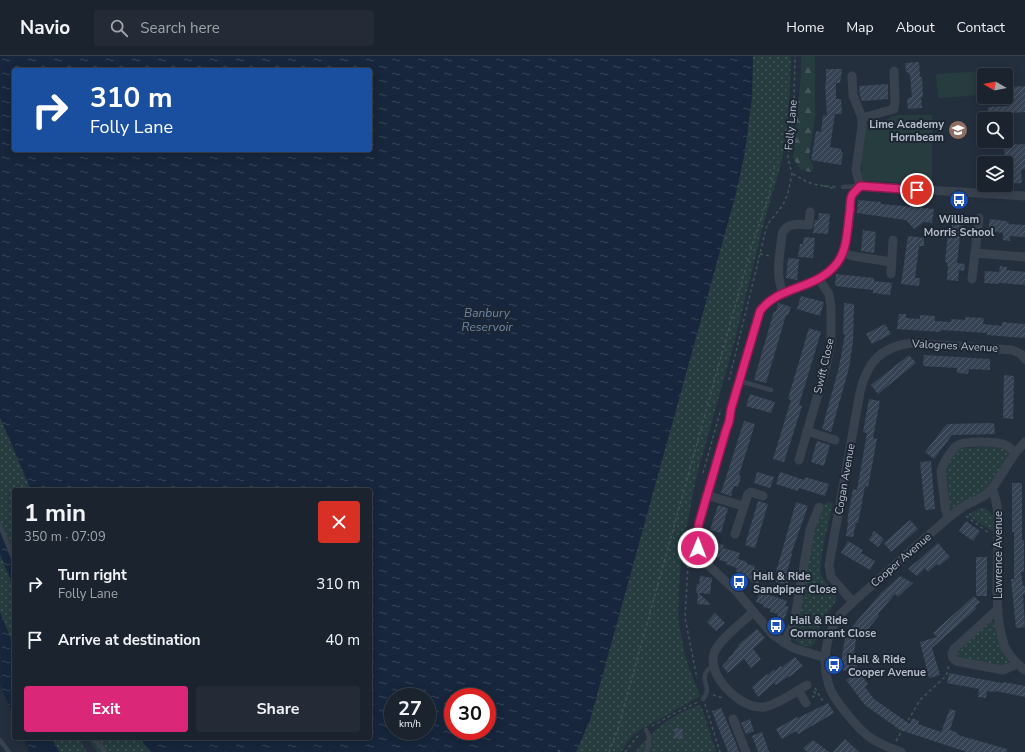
<!DOCTYPE html>
<meta charset="utf-8">
<style>
:root{--surface:#1b232e;--page:#242b36;--text:#f1f3f6;--muted:#a0a4aa;--line:#39404a;--accent:#db2777}
body{margin:0;font-family:"Nunito Sans",sans-serif;background:var(--page);color:var(--text);height:100vh;display:flex;flex-direction:column;font-size:15px;white-space:nowrap}
*{box-sizing:border-box;margin:0}
p{font-size:13px;color:var(--muted)}
.icon{flex:none;width:22px;height:22px;fill:none;stroke:currentColor;stroke-width:2;stroke-linecap:round;stroke-linejoin:round}
.map{position:relative;flex:1;overflow:hidden}
.drawer{position:absolute;left:12px;top:432px;width:360px;height:252px;display:flex;flex-direction:column;background:var(--surface);border-radius:4px;box-shadow:0 2px 10px #0003,0 0 0 1px var(--line)}
.drawer>*{flex:none}
.top-card{position:absolute;left:12px;top:12px;width:360px;height:84px;border-radius:4px;box-shadow:0 2px 10px #0003,0 0 0 1px var(--line);background:#1a4fa0;color:#fff;overflow:hidden}
.needle{width:26px;rotate:279deg}
.controls{position:absolute;left:977px;top:12px;display:grid;gap:8px}
.controls a{display:grid;place-items:center;width:36px;height:36px;border-radius:4px;background:var(--surface);box-shadow:0 2px 10px #0003,0 0 0 1px var(--line);font-size:20px}
.speed{position:absolute;left:384px;top:632px;display:flex;gap:8px;font-size:20px;font-weight:700;text-align:center}
.speed>*{display:grid;place-content:center;width:52px;height:52px;border-radius:50%;background:var(--surface);box-shadow:0 2px 10px #0003,0 0 0 1px var(--line);line-height:1}
.speed small{font-size:10px;font-weight:400}
.speed .limit{border:6px solid #d22;background:#fff;color:#111}
.pin{position:absolute;display:grid;place-items:center;width:34px;height:34px;color:#fff;margin:-17px;border:2px solid #fff;border-radius:50%;box-shadow:0 1px 4px #0007}
.me{position:absolute;width:44px;margin:-22px;rotate:1deg;stroke-linejoin:round;filter:drop-shadow(0 0 3px #0008)}
.turn{display:flex;align-items:center;gap:14px;height:84px;padding:0 12px;font-size:18px}
.turn .icon{width:52px;height:52px;stroke-width:2.5}
.turn b{display:block;font-size:28px;line-height:34px}
.round{display:grid;place-items:center;flex:none;width:42px;height:42px;border-radius:4px;background:var(--page)}
.head{display:flex;align-items:center;justify-content:space-between;height:68px;padding:0 12px}
h1{font-size:24px;font-weight:700;line-height:30px}
.button{display:flex;gap:8px;margin-top:auto;padding:8px 12px}
.button a{flex:1;height:46px;border-radius:4px;background:var(--accent);color:#fff;font-size:16px;font-weight:700;line-height:46px;text-align:center}
.button a+a{background:var(--page);color:var(--text)}
ul{padding:0;list-style:none}
li{display:flex;align-items:center;gap:12px;height:56px;padding:0 12px}
li div{flex:1}
li b{display:block;font-size:15px}
li em{font-style:normal}
header{display:flex;align-items:center;gap:24px;box-sizing:border-box;height:56px;padding:0 20px;background:var(--surface);border-bottom:1px solid var(--line)}
header strong{font-size:19px}
nav{display:flex;gap:22px;margin-inline-start:auto;font-size:14px}
.search{width:280px;height:36px;background:var(--page);display:flex;align-items:center;gap:10px;box-sizing:border-box;padding:0 14px;border-radius:4px;color:var(--muted);font-size:15px}
.map>svg:first-child{display:block}
.grass{fill:url(#grass-dots)}
.forest{fill:url(#forest-firs)}
.park{fill:#263c3f}
.water{fill:url(#water-ripples);fill-rule:evenodd}
.building{fill:url(#building-hatch)}
.lines{fill:none;stroke-linecap:round;stroke-linejoin:round}
.path{stroke:#3f5557;stroke-width:1.5;stroke-dasharray:3 3;stroke-linecap:butt}
.service{stroke:#38414e;stroke-width:4.5}
.minor{stroke:#38414e;stroke-width:9}
.route-casing{stroke:#8e194d;stroke-width:10}
.route{stroke:#db2777;stroke-width:7}
.labels{text-anchor:middle;dominant-baseline:central;stroke-width:4;stroke-linejoin:round;paint-order:stroke}
.poi-label{font-size:11px;font-weight:bold;fill:#b4bcc9;stroke:#1d2633;text-anchor:start}
.street-label{font-size:11px;fill:#b4bcc9;stroke:#1d2633}
.water-label{font-size:12px;font-style:italic;fill:#6d86a8;stroke:#1d2633}
</style>
<header>
<strong>Navio</strong>
<div class="search"><svg class="icon" aria-label="search" viewBox="0 0 24 24"><circle cx="10" cy="10" r="6"/><path d="M15 15l6 6"/></svg>Search here</div>
<nav><a>Home</a><a>Map</a><a>About</a><a>Contact</a></nav>
</header>
<div class="map">
<svg width="1025" height="696" viewBox="0 0 1025 696">
<defs>
<pattern id="grass-dots" width="8" height="8" patternUnits="userSpaceOnUse"><rect width="8" height="8" fill="#263c3f"/><path d="M2 2h.1M6 6h.1" fill="none" stroke="#435659" stroke-width="1.8" stroke-linecap="round"/></pattern>
<pattern id="forest-firs" width="22" height="20" patternUnits="userSpaceOnUse"><rect width="22" height="20" fill="#263c3f"/><path d="M5 1l3.5 6h-7zM16 11l3.5 6h-7z" fill="#435659"/></pattern>
<pattern id="water-ripples" width="26" height="14" patternUnits="userSpaceOnUse"><rect width="26" height="14" fill="#17263c"/><path d="M2 4q2-2 4 0t4 0M15 11q2-2 4 0t4 0" fill="none" stroke="#364457"/></pattern>
<pattern id="building-hatch" width="6" height="6" patternUnits="userSpaceOnUse"><rect width="6" height="6" fill="#364354"/><path d="M-1 1l2-2M0 6l6-6M5 7l2-2" fill="none" stroke="#515c6b"/></pattern>
</defs>
<rect width="100%" height="100%" fill="#242f3e"/>
<g class="grass">
<path d="M753 0H791L788 73 779 116 764 166 736 280 696 422 683 490 679 528 678 562 684 595 689 612 700 640 640 674 629 683 621 696H576L590 664 736 137 745 95 752 41Z"/>
<path d="M0 361 31 434H14V510L0 476Z"/>
<path d="M1002 390 1006 392 1009 399 989 429 980 438 953 454 949 452 945 413 957 394 964 392Z"/>
<path d="M827 446 833 447C830 461 818 507 821 518 824 528 837 534 837 544L821 567 815 587 811 591 801 589 788 581 819 451Z"/>
<path d="M980 452H985L993 459 994 474 992 475 967 459Z"/>
<path d="M0 498 14 532V591L0 556Z"/>
<path d="M989 565H993L997 568 1008 605 1006 611 962 603 959 601 957 597 960 591Z"/>
<path d="M701 649 716 696H635C654 674 672 657 701 649Z"/>
<path d="M52 682H78L87 696H59Z"/>
<path d="M88 682H139L151 696H97Z"/>
</g>
<path class="forest" d="M801 0H815V61L809 102 814 111 811 116 801 114 793 102 801 20Z"/>
<g class="park">
<path d="M983 15 984 39 938 42 936 18Z"/>
<path d="M899 59H932V128L862 125V101L866 69 886 64 892 60Z"/>
</g>
<g class="water">
<path d="M0 0H753L752 41 745 95 736 137 590 664 576 696H151L139 682H370V434H31L0 361ZM14 14H370V94H14ZM393 641H427V675H393ZM453 641H487V675H453Z"/>
<path d="M0 476 14 510V532L0 498Z"/>
<path d="M0 556 14 591V662L0 629Z"/>
<path d="M23 682H52L59 696H29Z"/>
</g>
<g class="building">
<path d="M919 6 920 21H922L923 41H921L922 52 908 53 907 43H909V41H912L910 18H908V16H906L905 7Z"/>
<path d="M826 13H842L840 27H836V43H841L842 58H835L830 91 841 93V96H843L841 109 811 104 816 75 821 76 823 59 827 60 825 27H826Z"/>
<path d="M888 28V43L862 45 860 40 859 30Z"/>
<path d="M1025 30V56L1011 57V63H988V51L1009 50 1008 31Z"/>
<path d="M1025 88V113L1021 114 1022 127 1006 128V107H1005L1004 93H1006V89Z"/>
<path d="M858 144 881 146V148L934 153 932 167 924 166 914 173 906 164 857 157Z"/>
<path d="M819 157 830 158 828 178 813 177 815 164H818Z"/>
<path d="M953 159 964 160 963 172H968V180H960L957 207 965 208 964 215 959 214 958 225 947 224 948 210H947V206H945L948 176 950 177V173H952Z"/>
<path d="M990 163 1005 165 1009 166 1008 168 1025 169V181L1010 180V185L1003 184V177L988 175Z"/>
<path d="M863 174 876 176 874 197 861 195Z"/>
<path d="M908 180 924 182V190H919L915 222H920L919 230 901 228Z"/>
<path d="M804 181 815 182 813 202 798 201 800 188H803Z"/>
<path d="M788 202 799 203 797 224 786 222Z"/>
<path d="M1000 210 1007 211 1006 214 1025 216V229L1002 227H999L998 228 984 227 985 215 999 216Z"/>
<path d="M836 218 874 222V225L892 227 890 239 873 237V234L835 230Z"/>
<path d="M801 240 824 246 820 260 797 253Z"/>
<path d="M778 247 791 251 788 259H786L766 327 754 324 774 255 776 256Z"/>
<path d="M844 247 854 248 853 285 849 312 831 376 822 373 839 311 845 278H843Z"/>
<path d="M899 258H906V262L920 263V259L935 260V265L951 266V263L965 264V261L984 262 983 268 1002 270V266L1025 268V282L987 279V277L957 275 941 274V276L897 273Z"/>
<path d="M885 268 891 278 872 288 866 278Z"/>
<path d="M809 272 821 276 799 349 802 350 784 406 773 403 791 344 788 343Z"/>
<path d="M909 299 916 307 878 338 871 329Z"/>
<path d="M924 299 990 303V314L969 313 968 318 957 317V312L923 310Z"/>
<path d="M1004 319 1014 320 1013 363 1003 362Z"/>
<path d="M750 338 775 346 771 357 746 350Z"/>
<path d="M869 343 880 345 873 382 877 383 868 431 865 430 858 467H856L853 481 846 480 848 466 847 465 853 433 857 434 867 377 863 376Z"/>
<path d="M744 365 755 368 739 419 741 420 738 431 734 430 731 440 721 437Z"/>
<path d="M994 367 995 378 952 379 934 403 925 396 946 369 949 368Z"/>
<path d="M817 385 830 389 824 410 811 406Z"/>
<path d="M931 405 935 453 925 454 920 406Z"/>
<path d="M757 416 774 421 770 432 754 427Z"/>
<path d="M780 416 804 424 805 421 829 428 825 440 799 432 798 435 776 428Z"/>
<path d="M1012 427H1022V484H1024V516H1021L1023 530H1025V538H1023L1025 571 1016 572 1011 523H1014V476H1012Z"/>
<path d="M758 445 768 448 755 492 745 489Z"/>
<path d="M796 446 808 450 791 498H792L786 520 790 521 787 529 776 526 778 517 776 516Z"/>
<path d="M718 449 728 452 721 477 710 474Z"/>
<path d="M910 464 918 473 891 496 884 487Z"/>
<path d="M966 465 980 475 973 485 959 475Z"/>
<path d="M874 475 884 483 878 491 869 484Z"/>
<path d="M848 485 863 494 861 497 875 505 870 514 841 497Z"/>
<path d="M716 487 724 489 723 492 740 497 738 503 747 506V508L755 510 754 513 762 515 758 528 750 525 751 523 743 521 744 519 736 516 737 512 726 508 727 506 719 504 720 502 712 499Z"/>
<path d="M938 487 950 501 939 510 937 508 928 516 925 512 917 520 908 513Z"/>
<rect x="976" y="501" width="11" height="39"/>
<path d="M700 520 712 522 710 538 699 537 711 549 697 548 698 537H696L697 528H699Z"/>
<path d="M900 520 913 527 898 541 895 538 878 558 879 560 866 575 864 573 859 580 851 572 881 537Z"/>
<path d="M760 534 768 536 767 538 787 545 785 550 789 551 784 563 777 561 778 558 770 556 771 553 763 551 764 549 756 546Z"/>
<path d="M974 540 980 546 975 551 976 553 932 592 940 619 929 622 920 586 937 581 933 577Z"/>
<path d="M715 557 725 567 716 575 707 566Z"/>
<path d="M757 573 765 582 753 593 761 603 751 612 744 603 728 617 722 610 729 603 728 602 734 597 733 596 739 590 738 589Z"/>
<path d="M845 581 856 583 853 607 857 608 856 616 840 614Z"/>
<path d="M795 601 803 610 789 621V620L776 629 774 627 758 641 752 631 767 618 768 619 773 614 775 615 780 610 782 611Z"/>
<path d="M858 615 868 628 865 631 874 643 910 668 912 662 919 665 918 668 941 676 950 653 956 655 950 674 958 677V679L1007 693V696H967L900 674 865 649 846 624Z"/>
<path d="M949 617 1002 627 1003 626 1025 630V641L996 635 995 636 987 635 986 642 978 641 979 633 947 627Z"/>
<path d="M828 647 834 657 798 678 796 675 782 683 776 673 797 661 798 662Z"/>
<path d="M721 652 734 682 739 696H728L720 676 712 655Z"/>
<path d="M750 663 754 675 746 678 741 667Z"/>
<path d="M675 672 683 673 682 683 674 682Z"/>
<path d="M762 676 766 687 769 696H758L752 680Z"/>
<path d="M845 683 859 696H833Z"/>
<path d="M813 684 829 696H807L803 692Z"/>
</g>
<g class="lines">
<g class="path">
<path d="M793 118 807 126 817 129 837 131"/>
<path d="M824 130 836 133"/>
<path d="M760 198 770 200"/>
<path d="M729 324 767 169 783 149 788 137 792 118 788 102 794 46 795 0"/>
<path d="M703 417 721 353"/>
<path d="M966 460 989 477"/>
<path d="M689 491 685 562 697 622"/>
<path d="M815 632 822 644 824 643"/>
<path d="M713 639 723 642"/>
<path d="M813 640V641L816 639 814 635"/>
<path d="M705 648 720 696"/>
<path d="M652 670 677 656 698 646"/>
<path d="M896 685 920 644 946 620 949 609"/>
<path d="M558 694 560 696"/>
<path d="M609 696 618 672 752 189 769 139 775 108"/>
<path d="M625 696 636 682 640 678"/>
</g>
<g class="service">
<path d="M843 131 859 130"/>
<path d="M740 325 771 334"/>
<path d="M0 469 14 504"/>
<path d="M703 643C715 629 694 624 713 609"/>
<path d="M94 682 105 696"/>
<path d="M0 684 9 696"/>
<path d="M646 696C649 688 651 681 646 674"/>
</g>
<g class="minor">
<path d="M852 20 853 39 862 62V70L856 114 860 130"/>
<path d="M862 62 894 53 895 46 894 15"/>
<path d="M860 130 1025 140"/>
<path d="M843 197 853 200 891 206"/>
<path d="M975 197 1025 201"/>
<path d="M891 218 893 184"/>
<path d="M972 223 979 162"/>
<path d="M783 237C775 218 780 199 782 178 787 166 798 168 809 169L810 156"/>
<path d="M807 375 835 384"/>
<path d="M799 404 826 310 831 286V251L829 238 819 223"/>
<path d="M992 433C998 446 998 458 998 472 999 508 992 557 1005 591 1009 600 1017 608 1025 614"/>
<path d="M706 439 743 450"/>
<path d="M948 462 945 451 941 415C943 407 951 394 958 389 965 385 998 385 1005 389 1009 390 1012 394 1015 397"/>
<path d="M735 478 748 438 751 436 763 440"/>
<path d="M853 546 831 521 829 509 860 336C867 307 880 291 911 287L1012 294 1021 298 1025 303"/>
<path d="M998 553 954 593C951 598 952 602 956 605L1003 614 1017 608"/>
<path d="M753 556C742 567 722 581 715 595 704 618 741 654 764 651 777 649 795 636 807 629"/>
<path d="M784 587 794 567 810 474 819 451"/>
<path d="M826 602 793 592 773 579 737 536 707 508 700 498 697 484 699 467 726 374 729 366 731 353 760 255C779 229 817 234 837 207 848 193 847 171 850 154 850 149 850 143 852 139 854 136 858 133 860 130"/>
<path d="M798 634 806 647"/>
<path d="M733 663 746 696"/>
<path d="M901 696C890 692 877 687 868 680 863 676 857 670 853 665 845 656 837 646 831 635 821 611 824 580 840 559 844 554 849 550 853 546L948 462 964 450 984 440 992 433 1015 397 1025 386"/>
</g>
</g>
<g class="lines">
<g class="route-casing">
<path id="route" d="M698 492 697 480 699 467 726 374 729 366 731 353 760 255C779 229 817 234 837 207 848 193 847 171 850 154 850 149 850 143 852 139 854 136 858 133 860 130L917 134"/>
</g>
<use href="#route" class="route"/>
</g>
<defs>
<g id="school-disc" transform="scale(1)"><circle r="9.5" fill="#8d6e63" stroke="#1d2633"/><path d="M0-5L7-2L0 1L-7-2ZM-4 1L0 2.5L4 1V4Q0 6-4 4Z" fill="#fff"/></g>
<g id="bus-disc" transform="scale(1)"><circle r="9.5" fill="#1a4fb4" stroke="#1d2633"/><path d="M-5-6H5V4H4V6H2V4H-2V6H-4V4H-5ZM-3.5-4V0h7V-4ZM-3.5 1.2v1.5H-2V1.2ZM2 1.2v1.5H3.5V1.2Z" fill="#fff"/></g>
</defs>
<g fill-rule="evenodd">
<use href="#school-disc" x="958" y="74"/>
<use href="#bus-disc" x="959" y="144"/>
<use href="#bus-disc" x="739" y="526"/>
<use href="#bus-disc" x="776" y="570"/>
<use href="#bus-disc" x="834" y="609"/>
</g>
<g class="labels">
<g class="poi-label">
<text x="944" y="68" text-anchor="end">Lime Academy<tspan x="944" dy="13">Hornbeam</tspan></text>
<text x="959" y="163" text-anchor="middle">William<tspan x="959" dy="13">Morris School</tspan></text>
<text x="753" y="520">Hail &amp; Ride<tspan x="753" dy="13">Sandpiper Close</tspan></text>
<text x="790" y="564">Hail &amp; Ride<tspan x="790" dy="13">Cormorant Close</tspan></text>
<text x="848" y="603">Hail &amp; Ride<tspan x="848" dy="13">Cooper Avenue</tspan></text>
</g>
<g class="street-label">
<text transform="translate(791 69) rotate(-85)">Folly Lane</text>
<text transform="translate(955 290) rotate(3)">Valognes Avenue</text>
<text transform="translate(824 310) rotate(-77)">Swift Close</text>
<text transform="translate(845 423) rotate(-80)">Cogan Avenue</text>
<text transform="translate(998 499) rotate(-90)">Lawrence Avenue</text>
<text transform="translate(901 504) rotate(-41)">Cooper Avenue</text>
</g>
<g class="water-label">
<text x="487" y="257">Banbury<tspan x="487" dy="14">Reservoir</tspan></text>
</g>
</g>
</svg>
<div class="controls">
<a><svg class="needle" viewBox="-14 -14 28 28"><path d="M0-13l5 13h-10z" fill="#e53935"/><path d="M0 13l5-13h-10z" fill="#a0a4aa"/></svg></a>
<a><svg class="icon" aria-label="search" viewBox="0 0 24 24"><circle cx="10" cy="10" r="6"/><path d="M15 15l6 6"/></svg></a>
<a><svg class="icon" aria-label="layers" viewBox="0 0 24 24"><path d="M12 4l9 5-9 5-9-5zM3 14l9 5 9-5"/></svg></a>
</div>
<div class="speed"><div>27<small>km/h</small></div><div class="limit">30</div></div>
<div class="pin" style="left:917px;top:134px;background:#d93025"><svg class="icon" aria-label="arrive" viewBox="0 0 24 24"><path d="M6 21V4h12l-3 4 3 4H6"/></svg></div>
<svg class="me" style="left:698px;top:492px" viewBox="-20 -20 40 40"><circle r="17" fill="#db2777" stroke="#fff" stroke-width="3"/><path d="M0-11L8 9 0 5-8 9z" fill="#fff"/></svg>
<div class="top-card">
<div class="turn"><svg class="icon" aria-label="right" viewBox="0 0 24 24"><path d="M7 20v-9h11M14 6l5 5-5 5"/></svg><div><b>310 m</b>Folly Lane</div></div>
</div>
<section class="drawer">
<div class="head"><div><h1>1 min</h1><p>350 m · 07:09</p></div><a class="round" style="background:#d93025;color:#fff"><svg class="icon" aria-label="close" viewBox="0 0 24 24"><path d="M6 6l12 12M18 6L6 18"/></svg></a></div>
<ul>
<li><svg class="icon" aria-label="right" viewBox="0 0 24 24"><path d="M7 20v-9h11M14 6l5 5-5 5"/></svg><div><b>Turn right</b><p>Folly Lane</p></div><em>310 m</em></li>
<li><svg class="icon" aria-label="arrive" viewBox="0 0 24 24"><path d="M6 21V4h12l-3 4 3 4H6"/></svg><div><b>Arrive at destination</b></div><em>40 m</em></li>
</ul>
<div class="button"><a>Exit</a><a>Share</a></div>
</section>
</div>
